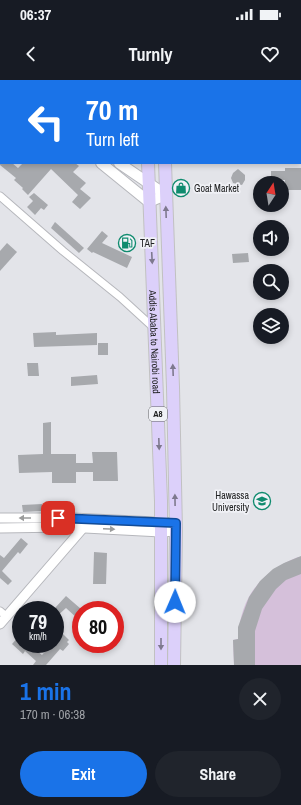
<!DOCTYPE html>
<meta charset="utf-8">
<style>
:root{--surface:#171b24;--page:#20242c;--text:#f1f3f6;--muted:#9ea1a6;--accent:#1a73e8}
body{margin:0;font-family:"Archivo Narrow",sans-serif;background:var(--page);color:var(--text);height:100vh;display:flex;flex-direction:column;font-size:15px;white-space:nowrap}
*{box-sizing:border-box;margin:0}
p{font-size:13px;color:var(--muted)}
.icon{flex:none;width:22px;height:22px;fill:none;stroke:currentColor;stroke-width:2;stroke-linecap:round;stroke-linejoin:round}
.map{position:relative;height:585px;overflow:hidden}
.side{display:flex;flex-direction:column;background:var(--surface);flex:1}
.side>*{flex:none}
.top-card{position:absolute;left:0px;top:0px;width:301px;height:84px;box-shadow:0 2px 6px #0003;background:#1a73e8;color:#fff;overflow:hidden}
.needle{width:26px;rotate:12deg}
.fabs{position:absolute;left:253px;top:96px;display:grid;gap:8px}
.fabs a{display:grid;place-items:center;width:36px;height:36px;border-radius:50%;background:var(--surface);box-shadow:0 2px 6px #0003;font-size:20px}
.speed{position:absolute;left:12px;top:521px;display:flex;gap:8px;font-size:20px;font-weight:700;text-align:center}
.speed>*{display:grid;place-content:center;width:52px;height:52px;border-radius:50%;background:var(--surface);box-shadow:0 2px 6px #0003;line-height:1}
.speed small{font-size:10px;font-weight:400}
.speed .limit{border:6px solid #d22;background:#fff;color:#111}
.pin{position:absolute;display:grid;place-items:center;width:34px;height:34px;color:#fff;margin:-17px;border-radius:8px;box-shadow:0 2px 6px #0006}
.me{position:absolute;width:44px;margin:-22px;rotate:1deg;stroke-linejoin:round;filter:drop-shadow(0 0 3px #0008)}
.turn{display:flex;align-items:center;gap:14px;height:84px;padding:0 20px;font-size:18px}
.turn .icon{width:52px;height:52px;stroke-width:2.5}
.turn b{display:block;font-size:28px;line-height:34px}
.round{display:grid;place-items:center;flex:none;width:42px;height:42px;border-radius:21px;background:var(--page)}
.headline{display:flex;align-items:center;justify-content:space-between;height:68px;padding:0 20px}
h1{font-size:24px;font-weight:700;line-height:30px;color:var(--accent)}
.primary-button{display:flex;gap:8px;margin-top:auto;padding:8px 20px}
.primary-button a{flex:1;height:46px;border-radius:24px;background:var(--accent);color:#fff;font-size:16px;font-weight:700;line-height:46px;text-align:center}
.primary-button a+a{background:var(--page);color:var(--text)}
.status{display:flex;justify-content:space-between;align-items:center;height:28px;padding:0 20px;background:var(--surface);direction:ltr}
.status svg{height:11px;fill:currentColor}
header{display:flex;justify-content:space-between;align-items:center;height:52px;padding:0 20px;background:var(--surface);font-size:18px;font-weight:700}
.map>svg:first-child{display:block}
.green{fill:#d5c0da}
.building{fill:#a7a9ad}
.lines{fill:none;stroke-linecap:round;stroke-linejoin:round}
.minor-casing{stroke:#b6b7bc;stroke-width:9}
.tertiary-casing{stroke:#b6b7bc;stroke-width:11}
.secondary-casing{stroke:#b6b7bc;stroke-width:12}
.trunk-casing{stroke:#c1c1c1;stroke-width:14}
.minor{stroke:#fff;stroke-width:7}
.tertiary{stroke:#fff;stroke-width:9}
.secondary{stroke:#fff;stroke-width:10}
.trunk{stroke:#dcd0fa;stroke-width:12}
.oneway{fill:#7e798e}
.oneway2{fill:#9b9c9c}
.route-casing{stroke:#114b97;stroke-width:10}
.route{stroke:#1a73e8;stroke-width:7}
.labels{text-anchor:middle;dominant-baseline:central;stroke-width:3.5;stroke-linejoin:round;paint-order:stroke}
.shield{fill:#f0f1f6;stroke:#5f6062;stroke-width:1}
.shield-label{font-size:9px;font-weight:bold;fill:#212223}
.poi-label{font-size:10px;fill:#212223;stroke:#f0f1f6;text-anchor:start}
.street-label{font-size:10px;fill:#212223;stroke:#f0f1f6}
</style>
<div class="status"><b>06:37</b><svg viewBox="0 0 49 12"><path d="M0 12V9h3v3zM5 12V6h3v6zM10 12V3h3v9zM15 12V0h3v12zM26 1h20v11H26zM47 4h2v5h-2z"/></svg></div>
<header><svg class="icon" aria-label="back" viewBox="0 0 24 24"><path d="M15 5l-7 7 7 7"/></svg>Turnly<svg class="icon" aria-label="heart" viewBox="0 0 24 24"><path d="M12 20l-8-8c-3-5 5-10 8-4 3-6 11-1 8 4z"/></svg></header>
<div class="map">
<svg width="301" height="585" viewBox="0 0 301 585">
<rect width="100%" height="100%" fill="#e3e4e9"/>
<path class="green" d="M298 477H301V585H234L233 560 238 559C240 518 260 492 298 477Z"/>
<g class="building">
<path d="M0 83H12L18 88 23 83H75L79 86 73 92 86 103 80 109 91 118 80 129 72 122 78 115 51 89 28 115 22 109 23 108 14 100 16 98 0 85Z"/>
<path d="M285 88H301V110H285V100H271V91H285Z"/>
<path d="M238 89 245 95V100L242 105 233 103 231 98 233 93Z"/>
<path d="M34 113 48 125 44 130 41 128 35 135 27 127 33 121 29 117Z"/>
<path d="M55 142 84 168 79 173 51 148Z"/>
<path d="M102 151 108 156 102 163 132 177 127 188 93 172 92 173 87 169Z"/>
<path d="M7 163 17 172 0 191V171Z"/>
<path d="M248 173 249 182 233 183 232 174Z"/>
<path d="M56 252V255L97 253V265L34 267 33 253Z"/>
<rect x="98" y="263" width="10" height="12"/>
<path d="M27 283H38L39 296H28Z"/>
<path d="M97 295 98 304 71 306V297Z"/>
<path d="M51 342V374H76V383H93L92 372H117L118 401H93V392H76V403H52V392L19 393 18 375 43 374V343Z"/>
<path d="M42 424V431L23 432 22 425Z"/>
<path d="M21 458 28 464 20 474 18 472 2 491 12 501 8 505 0 498V475L4 478Z"/>
<path d="M94 472 107 473 106 504H93Z"/>
<path d="M301 476V494L286 500 276 509 262 529 255 551V585H234L233 560 238 559V547L249 517 260 501 273 489 284 483Z"/>
<path d="M66 516 81 529V536L78 539 66 528 55 538V528Z"/>
<path d="M55 551 60 556 62 553 69 560 67 562 69 564 63 571 60 569 46 585H33L36 581 25 571 23 574 12 564 21 554V564H31L30 565 42 575 52 564H55Z"/>
</g>
<g class="lines">
<g class="minor-casing">
<g id="minor">
<path d="M0 116 63 171 120 217 155 249"/>
<path d="M0 531 7 537"/>
</g>
</g>
<g class="tertiary-casing">
<g id="tertiary">
<path d="M0 438H73L176 443"/>
<path d="M0 448 66 447 161 452 176 451"/>
<path d="M0 544 83 448V444"/>
</g>
</g>
<g class="secondary-casing">
<g id="secondary">
<path d="M9 0 10 1"/>
<path d="M25 0 26 1"/>
<path d="M101 83 149 122 166 115"/>
<path d="M119 83 166 115"/>
</g>
</g>
<g class="trunk-casing">
<g id="trunk">
<path d="M146 0V1"/>
<path d="M162 0V1"/>
<path id="s1" d="M148 83 161 421V585"/>
<path d="M165 83 173 307 176 451 174 585"/>
</g>
</g>
<use href="#minor" class="minor"/>
<use href="#tertiary" class="tertiary"/>
<use href="#secondary" class="secondary"/>
<use href="#trunk" class="trunk"/>
</g>
<defs><path id="oneway-solid" d="M-6-.8H1V-3.2L6.5 0L1 3.2V.8H-6Z"/></defs>
<g class="oneway">
<use href="#oneway-solid" transform="translate(166 132) rotate(-92)"/>
<use href="#oneway-solid" transform="translate(152 178) rotate(87)"/>
<use href="#oneway-solid" transform="translate(173 290) rotate(-92)"/>
<use href="#oneway-solid" transform="translate(159 364) rotate(88)"/>
<use href="#oneway-solid" transform="translate(175 420) rotate(-91)"/>
<use href="#oneway-solid" transform="translate(161 564) rotate(90)"/>
</g>
<g class="oneway2">
<use href="#oneway-solid" transform="translate(25 438) rotate(-180)"/>
<use href="#oneway-solid" transform="translate(109 449) rotate(3)"/>
</g>
<g class="lines">
<g class="route-casing">
<path id="route" d="M58 438 176 443 175 522"/>
</g>
<use href="#route" class="route"/>
</g>
<defs>
<g id="shop-ring" transform="scale(0.9)"><circle r="9.5" fill="#f0f1f6" stroke="#0f8b6e" stroke-width="1.5"/><path d="M-5-2.5h2.3a2.7 3.5 0 0 1 5.4 0H5L5.5 6h-11ZM-1.5-2.5h3a1.5 2.3 0 0 0-3 0Z" fill="#0f8b6e"/></g>
<g id="fuel-ring" transform="scale(0.9)"><circle r="9.5" fill="#f0f1f6" stroke="#0f8b6e" stroke-width="1.5"/><path d="M-5.5-6h7V0h2V4h1.3V-2.5L3-4.5l.8-.8L6-3V5H2.5V1h-1V6h-7ZM-4.2-4.7v3.2H.2V-4.7Z" fill="#0f8b6e"/></g>
<g id="university-ring" transform="scale(0.9)"><circle r="9.5" fill="#f0f1f6" stroke="#0f8b6e" stroke-width="1.5"/><path d="M0-5L7-2L0 1L-7-2ZM-4 1L0 2.5L4 1V4Q0 6-4 4Z" fill="#0f8b6e"/></g>
</defs>
<g fill-rule="evenodd">
<use href="#shop-ring" x="181" y="108"/>
<use href="#fuel-ring" x="127" y="163"/>
<use href="#university-ring" x="262" y="421"/>
</g>
<g class="labels">
<rect class="shield" x="149" y="327" width="18" height="14" rx="3"/>
<g class="shield-label">
<text x="158" y="334">A8</text>
</g>
<g class="poi-label">
<text x="194" y="108">Goat Market</text>
<text x="140" y="163">TAF</text>
<text x="249" y="415" text-anchor="end">Hawassa<tspan x="249" dy="12">University</tspan></text>
</g>
<g class="street-label">
<text stroke="none"><textPath href="#s1" startOffset="179">Addis Ababa to Nairobi road</textPath></text>
</g>
</g>
</svg>
<div class="fabs">
<a><svg class="needle" viewBox="-14 -14 28 28"><path d="M0-13l5 13h-10z" fill="#e53935"/><path d="M0 13l5-13h-10z" fill="#9ea1a6"/></svg></a>
<a><svg class="icon" aria-label="sound" viewBox="0 0 24 24"><path d="M4 9h4l5-4v14l-5-4H4zM17 9q2 3 0 6"/></svg></a>
<a><svg class="icon" aria-label="search" viewBox="0 0 24 24"><circle cx="10" cy="10" r="6"/><path d="M15 15l6 6"/></svg></a>
<a><svg class="icon" aria-label="layers" viewBox="0 0 24 24"><path d="M12 4l9 5-9 5-9-5zM3 14l9 5 9-5"/></svg></a>
</div>
<div class="speed"><div>79<small>km/h</small></div><div class="limit">80</div></div>
<div class="pin" style="left:58px;top:438px;background:#d93025"><svg class="icon" aria-label="arrive" viewBox="0 0 24 24"><path d="M6 21V4h12l-3 4 3 4H6"/></svg></div>
<svg class="me" style="left:175px;top:522px" viewBox="-20 -20 40 40"><circle r="19" fill="#fff"/><path d="M0-13L10 11 0 6-10 11z" fill="#1a73e8"/></svg>
<div class="top-card">
<div class="turn"><svg class="icon" aria-label="left" viewBox="0 0 24 24"><path d="M17 20v-9H6M10 6l-5 5 5 5"/></svg><div><b>70 m</b>Turn left</div></div>
</div>
</div>
<section class="side">
<div class="headline"><div><h1>1 min</h1><p>170 m · 06:38</p></div><a class="round"><svg class="icon" aria-label="close" viewBox="0 0 24 24"><path d="M6 6l12 12M18 6L6 18"/></svg></a></div>
<div class="primary-button"><a>Exit</a><a>Share</a></div>
</section>
